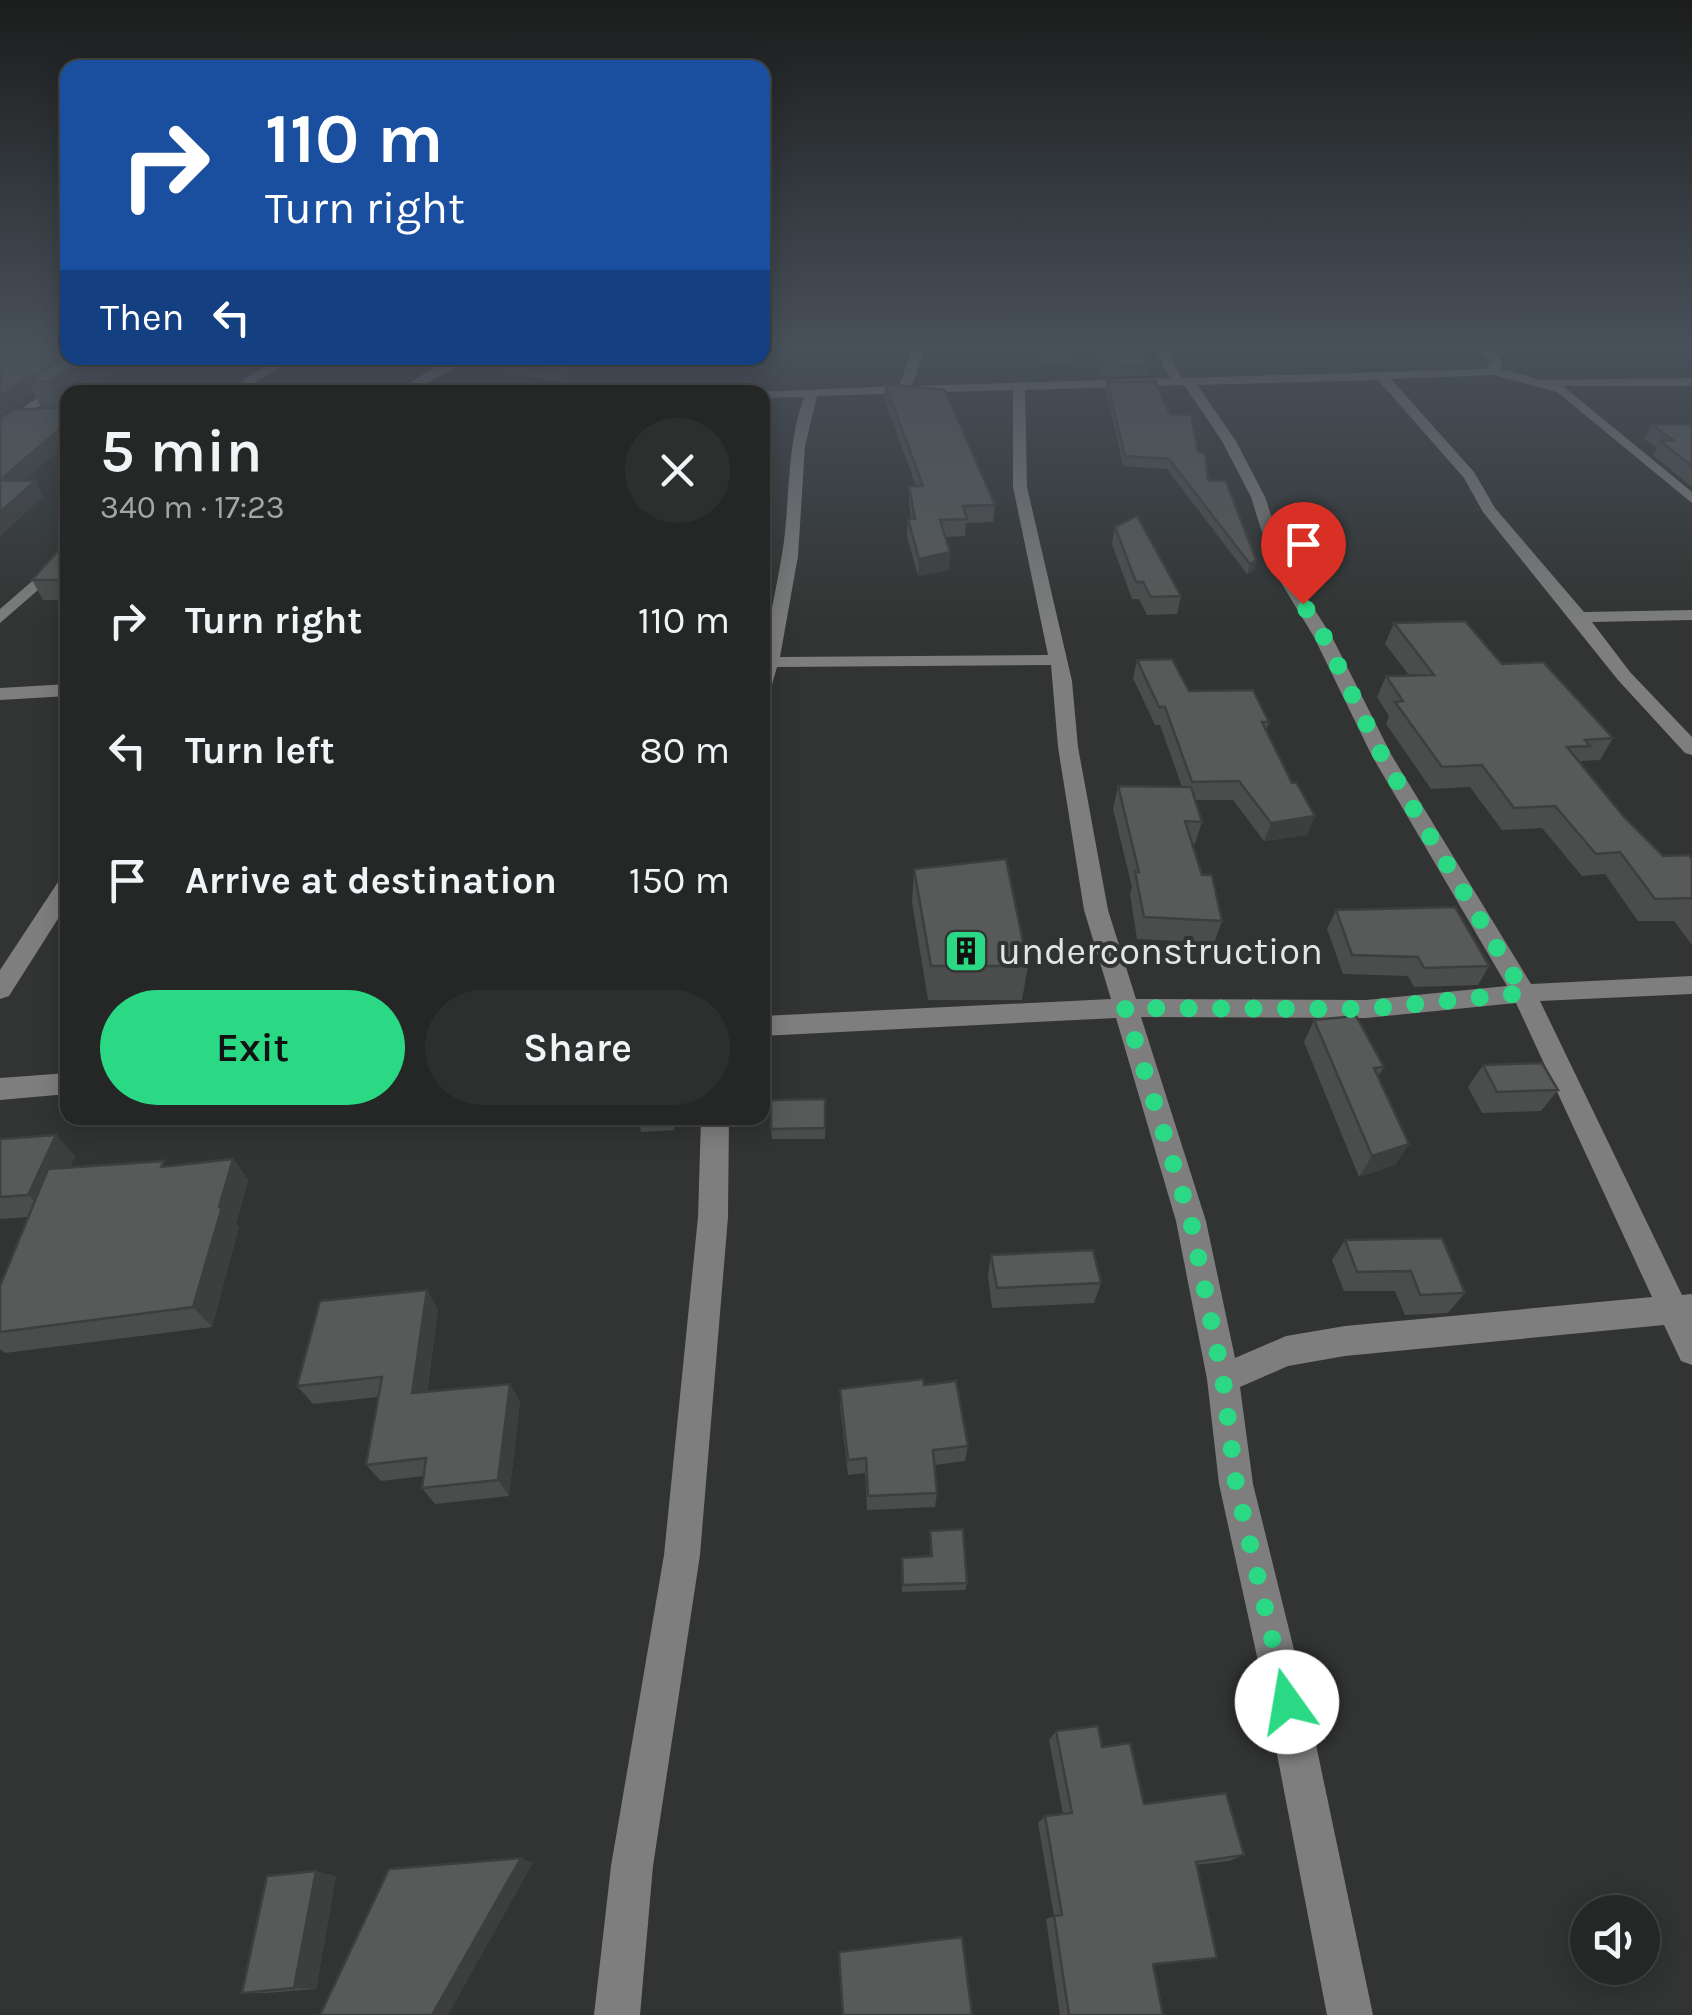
<!DOCTYPE html>
<meta charset="utf-8">
<style>
:root{--surface:#252726;--page:#2d2f2e;--text:#f1f3f6;--muted:#a3a5a7;--line:#424443;--accent:#2bd884}
body{margin:0;font-family:Karla,sans-serif;background:var(--page);color:var(--text);height:100vh;display:flex;flex-direction:column;font-size:38px;white-space:nowrap}
*{box-sizing:border-box;margin:0}
p{font-size:32px;color:var(--muted)}
.icon{flex:none;width:55px;height:55px;fill:none;stroke:currentColor;stroke-width:2;stroke-linecap:round;stroke-linejoin:round}
.map{position:relative;flex:1;overflow:hidden}
.details{position:absolute;left:60px;top:385px;width:710px;height:740px;display:flex;flex-direction:column;background:var(--surface);border-radius:20px;box-shadow:0 5px 25px #0003,0 0 0 2px var(--line)}
.details>*{flex:none}
.top-card{position:absolute;left:60px;top:60px;width:710px;height:305px;border-radius:20px;box-shadow:0 5px 25px #0003,0 0 0 2px var(--line);background:#1a4fa0;color:#fff;overflow:hidden}
.tools{position:absolute;left:1570px;top:1895px;display:grid;gap:20px}
.tools a{display:grid;place-items:center;width:90px;height:90px;border-radius:50%;background:var(--surface);box-shadow:0 5px 25px #0003,0 0 0 2px var(--line);font-size:50px}
.pin{position:absolute;display:grid;place-items:center;width:85px;height:85px;color:#fff;margin:-102px -42px;border-radius:50% 50% 50% 0;rotate:-45deg;box-shadow:0 0 10px #0007}
.pin .icon{rotate:45deg}
.me{position:absolute;width:110px;margin:-55px;rotate:347deg;stroke-linejoin:round;filter:drop-shadow(0 0 8px #0008)}
.turn{display:flex;align-items:center;gap:35px;height:210px;padding:0 40px;font-size:45px}
.turn .icon{width:130px;height:130px;stroke-width:2.5}
.turn b{display:block;font-size:70px;line-height:85px}
.then{display:flex;align-items:center;height:95px;padding:0 40px;background:#0003;gap:20px;font-size:38px}
.round{display:grid;place-items:center;flex:none;width:105px;height:105px;border-radius:52px;background:var(--page)}
.overview{display:flex;align-items:center;justify-content:space-between;height:170px;padding:0 40px}
h1{font-size:60px;font-weight:600;line-height:75px}
.primary-button{display:flex;gap:20px;margin-top:auto;padding:20px 40px}
.primary-button a{flex:1;height:115px;border-radius:60px;background:var(--accent);color:#111;font-size:40px;font-weight:600;line-height:115px;text-align:center}
.primary-button a+a{background:var(--page);color:var(--text)}
ul{padding:0;list-style:none}
li{display:flex;align-items:center;gap:30px;height:130px;padding:0 40px}
li div{flex:1}
li b{display:block;font-size:38px}
li em{font-style:normal}
.map>svg:first-child{display:block}
.lines{fill:none;stroke-linecap:round;stroke-linejoin:round}
.minor{fill:#7d7e7d;fill-rule:evenodd}
.wall{fill:#4b4d4c;fill-rule:evenodd}
.shaded-wall{fill:#3d3f3e}
.building{fill:#575a58;stroke:#3d3f3e;stroke-width:2.5}
.route{stroke:#2bd884;stroke-width:18;stroke-dasharray:0 32.4}
.labels{text-anchor:middle;dominant-baseline:central;stroke-width:8;stroke-linejoin:round;paint-order:stroke}
.poi-label{font-size:38px;fill:#e4e6e5;stroke:#313432;text-anchor:start}
</style>
<div class="map">
<svg width="1692" height="2015" viewBox="0 0 1692 2015">
<rect width="100%" height="100%" fill="#313432"/>
<g class="lines">
<g class="minor">
<path d="M914 345H926L912 386 1170 378 1153 345H1163L1182 378 1485 369 1490 362 1479 345H1490L1502 362 1500 369 1542 380 1692 378V386H1563L1692 492V503L1557 392 1493 375 1391 379 1474 472 1495 508 1584 612 1692 610V620L1592 622 1630 672 1692 737V755L1685 753 1618 680 1483 512 1464 478 1378 380 1197 385 1236 441 1265 497 1290 571 1332 637 1392 756 1531 984 1692 976V994L1540 1001 1682 1295 1692 1294V1365L1681 1361 1664 1325 1345 1356 1288 1366 1240 1387 1253 1484 1307 1702 1373 2015H1327L1267 1702 1219 1484 1207 1379 1176 1221 1116 1018 762 1036V1016L1111 999 1084 910 1058 747 1051 665 777 667 771 688 762 693C762 642 777 592 784 541 790 492 787 444 804 397L762 398V392H757L899 386ZM1184 385 1222 441 1251 497 1274 571 1314 637 1372 756 1507 986 1366 1000 1136 999 1108 910 1078 747 1072 681 1027 487 1025 390ZM1013 390V487L1048 655 780 657 798 556 805 446 817 396ZM1516 1003 1652 1297 1345 1326 1286 1336 1235 1358 1206 1221 1141 1017 1366 1018Z"/>
<path d="M94 358H107L0 434V424Z"/>
<path d="M281 358H295L257 381 247 392H235L249 375Z"/>
<path d="M458 358H474L410 392H396L437 365Z"/>
<path d="M68 550V564L0 623V609Z"/>
<path d="M68 684V696L0 700V688Z"/>
<path d="M68 877V903L9 996 0 999V970L60 879Z"/>
<path d="M68 1073V1094L0 1100V1078Z"/>
<path d="M701 1118H729L728 1217 700 1555 653 1866 640 2015H594L611 1866 664 1555 698 1217Z"/>
</g>
</g>
<g class="wall">
<path d="M0 345 68 358H134L135 360 62 407 25 480 35 481 43 496 0 536ZM34 393 42 409 0 418 1 414Z"/>
<path d="M1034 345H1072L1070 363H1040Z"/>
<path d="M1095 345H1138L1148 366 1146 375 1103 376Z"/>
<path d="M469 358H579L568 383 499 371 497 364H471Z"/>
<path d="M1107 382 1170 414 1198 452 1208 480 1254 571 1247 574 1167 469 1123 466 1106 391Z"/>
<path d="M885 384 995 505 993 522 966 523 965 536 945 537 949 570 918 576 907 536 908 519H911L909 503V486H916L884 399Z"/>
<path d="M1692 424V487L1653 455 1657 448 1644 439 1652 425Z"/>
<path d="M1115 527 1181 596 1177 614 1147 615 1139 599H1132L1112 544Z"/>
<path d="M68 540V600H43L32 580Z"/>
<path d="M1394 623 1502 664 1613 738 1600 760 1581 761 1580 763 1624 817 1663 856 1692 859V945L1674 921H1638L1605 874 1582 876 1542 828 1502 830 1470 787 1431 789 1386 724 1389 716 1377 697 1386 676 1409 675 1385 644Z"/>
<path d="M1137 660 1189 691 1269 722 1266 730 1292 783 1315 816 1307 835 1264 841 1233 800H1195L1202 822 1195 844H1192L1202 875 1222 921 1214 943 1137 939 1130 894 1132 887 1113 809 1118 786 1182 787 1160 725H1155L1133 678Z"/>
<path d="M914 869 1028 966 1022 1000H928L912 902Z"/>
<path d="M1336 910 1489 966 1478 985 1414 987 1408 976 1343 974 1327 929Z"/>
<path d="M1314 1020 1384 1067 1378 1076 1409 1144 1395 1165 1359 1177 1304 1042Z"/>
<path d="M1483 1065 1558 1090 1541 1111 1482 1113 1468 1087Z"/>
<path d="M825 1099V1139H772L771 1129Z"/>
<path d="M674 1118V1130L641 1132 639 1121Z"/>
<path d="M0 1139 75 1156 70 1167 168 1166 233 1159 248 1180 236 1224 239 1227 212 1327 5 1353 0 1349V1286L28 1217 0 1219Z"/>
<path d="M1345 1240 1465 1293 1448 1313 1405 1315 1395 1291H1344L1332 1260Z"/>
<path d="M991 1255 1101 1283 1094 1303 992 1308 988 1275Z"/>
<path d="M427 1290 438 1310 427 1392 510 1384 520 1402 509 1496 435 1504 422 1488 424 1476 381 1481 366 1465 378 1397 313 1404 297 1386Z"/>
<path d="M924 1385 968 1446 965 1461 935 1465 937 1493 935 1507 867 1510 865 1473 848 1475 840 1405V1389Z"/>
<path d="M930 1531 967 1583 965 1590 902 1592V1558L930 1557Z"/>
<path d="M1056 1731 1102 1747 1144 1804 1244 1855 1229 1861 1196 1865 1153 1964 1163 2015H1060L1046 1919 1054 1916 1038 1823 1045 1816 1063 1814 1049 1740Z"/>
<path d="M336 1876 316 1989 266 1993H242Z"/>
</g>
<g class="shaded-wall">
<path d="M68 353V358H134L135 360 85 392H68V404L62 408 48 381 28 382 34 393 1 414 0 419V396Z"/>
<path d="M573 358H579L568 383 566 373Z"/>
<path d="M68 422V442L8 495 0 480Z"/>
<path d="M35 481 43 496 0 536V512Z"/>
<path d="M950 552 949 570 918 576 919 559Z"/>
<path d="M1256 560 1254 571 1247 574 1250 564Z"/>
<path d="M1315 816 1307 835 1264 841 1271 823Z"/>
<path d="M56 1135 75 1156 49 1216 28 1195Z"/>
<path d="M1409 1144 1395 1165 1359 1177 1372 1156Z"/>
<path d="M233 1159 248 1180 236 1224 239 1227 212 1327 193 1307Z"/>
<path d="M427 1290 438 1310 424 1411 412 1393Z"/>
<path d="M510 1384 520 1402 509 1496 498 1480Z"/>
<path d="M521 1858 533 1863 448 2015H432Z"/>
<path d="M316 1871 336 1876 316 1989 294 1988Z"/>
</g>
<g class="building">
<path d="M0 345 68 346V353L0 396Z"/>
<path d="M1039 345H1072V351H1042Z"/>
<path d="M1099 345H1138L1148 366 1104 368Z"/>
<path d="M68 355V358H86L48 381 28 382Z"/>
<path d="M499 358H573L566 373 497 361Z"/>
<path d="M1155 381 1170 414 1191 415 1198 452 1205 453 1208 480 1226 481 1256 560 1250 564 1169 459 1125 456 1107 382Z"/>
<path d="M885 384 945 390 995 505 963 506 967 519 940 520 950 552 919 559 908 519H915L909 486H923Z"/>
<path d="M68 407V422L0 480V418L13 410Z"/>
<path d="M1692 424V466L1660 441 1673 440 1652 425Z"/>
<path d="M0 480 35 481 0 512Z"/>
<path d="M1137 516 1181 596 1151 597 1143 582H1136L1115 527Z"/>
<path d="M68 540V580H32Z"/>
<path d="M1465 621 1502 664 1543 662 1613 738 1585 740 1590 746 1567 747 1624 817 1663 856 1689 855 1692 859V900L1691 898 1655 899 1620 852 1596 854 1555 806 1514 808 1482 765 1442 767 1395 702 1403 701 1386 676 1434 675 1394 623Z"/>
<path d="M1172 659 1189 691 1253 690 1269 722H1262L1292 783 1296 782 1315 816 1271 823 1239 781 1192 782 1165 707H1159L1137 660Z"/>
<path d="M1118 786 1191 787 1202 822 1185 821 1202 875H1212L1222 921 1144 917 1135 872H1139Z"/>
<path d="M1006 859 1028 966H931L914 869Z"/>
<path d="M1455 907 1489 966 1424 968 1418 957 1352 955 1336 910Z"/>
<path d="M1356 1016 1384 1067 1374 1068 1409 1144 1372 1156 1314 1020Z"/>
<path d="M1542 1063 1558 1090 1497 1092 1483 1065Z"/>
<path d="M825 1099V1128L771 1129V1100Z"/>
<path d="M639 1118H672V1119L639 1121Z"/>
<path d="M56 1135 28 1195 0 1197V1139Z"/>
<path d="M233 1159 219 1207H222L193 1307 0 1332V1286L48 1169 164 1161 161 1167Z"/>
<path d="M1442 1238 1465 1293 1420 1295 1411 1271 1357 1272 1345 1240Z"/>
<path d="M1093 1250 1101 1283 997 1288 991 1255Z"/>
<path d="M427 1290 412 1393 510 1384 498 1480 422 1488 426 1458 366 1465 382 1377 297 1386 320 1301Z"/>
<path d="M923 1379 924 1385 956 1381 968 1446 933 1450 937 1493 868 1496 866 1458 848 1460 840 1389Z"/>
<path d="M963 1529 967 1583 903 1585 902 1558 932 1556 930 1531Z"/>
<path d="M1098 1726 1102 1747 1130 1743 1144 1804 1226 1793 1244 1855 1196 1862 1217 1958 1153 1964 1163 2015H1069L1054 1916 1062 1915 1045 1816 1072 1813 1056 1731Z"/>
<path d="M521 1858 432 2015H320L389 1869Z"/>
<path d="M316 1871 294 1988 242 1993 267 1876Z"/>
<path d="M962 1937 972 2015H843L839 1952Z"/>
</g>
<linearGradient id="sky" x2="0" y2="1"><stop stop-color="#1b1d1c"/><stop offset="0.55" stop-color="#48505a"/><stop offset="1" stop-color="#48505a" stop-opacity="0"/></linearGradient>
<rect width="1692" height="627" fill="url(#sky)"/>
<g class="lines">
<path class="route" d="M1287 1702 1236 1484 1223 1379 1191 1221 1125 1008 1366 1009 1524 993 1382 756 1324 637 1303 604"/>
</g>
<defs>
<g id="building-square" transform="scale(2.25)"><rect x="-9" y="-9" width="18" height="18" rx="4" fill="#2bd884" stroke="#313432"/><path d="M-4-6H4V6H1V3H-1V6H-4ZM-2.5-4.3h1.7v1.8h-1.7ZM.8-4.3h1.7v1.8H.8ZM-2.5-1h1.7V.8h-1.7ZM.8-1h1.7V.8H.8Z" fill="#111"/></g>
</defs>
<g fill-rule="evenodd">
<use href="#building-square" x="966" y="951"/>
</g>
<g class="labels">
<g class="poi-label">
<text x="998" y="951">underconstruction</text>
</g>
</g>
</svg>
<div class="tools">
<a><svg class="icon" aria-label="sound" viewBox="0 0 24 24"><path d="M4 9h4l5-4v14l-5-4H4zM17 9q2 3 0 6"/></svg></a>
</div>
<div class="pin" style="left:1303px;top:604px;background:#d93025"><svg class="icon" aria-label="arrive" viewBox="0 0 24 24"><path d="M6 21V4h12l-3 4 3 4H6"/></svg></div>
<svg class="me" style="left:1287px;top:1702px" viewBox="-20 -20 40 40"><circle r="19" fill="#fff"/><path d="M0-13L10 11 0 6-10 11z" fill="#2bd884"/></svg>
<div class="top-card">
<div class="turn"><svg class="icon" aria-label="right" viewBox="0 0 24 24"><path d="M7 20v-9h11M14 6l5 5-5 5"/></svg><div><b>110 m</b>Turn right</div></div>
<div class="then">Then<svg class="icon" aria-label="left" viewBox="0 0 24 24"><path d="M17 20v-9H6M10 6l-5 5 5 5"/></svg></div>
</div>
<section class="details">
<div class="overview"><div><h1>5 min</h1><p>340 m · 17:23</p></div><a class="round"><svg class="icon" aria-label="close" viewBox="0 0 24 24"><path d="M6 6l12 12M18 6L6 18"/></svg></a></div>
<ul>
<li><svg class="icon" aria-label="right" viewBox="0 0 24 24"><path d="M7 20v-9h11M14 6l5 5-5 5"/></svg><div><b>Turn right</b></div><em>110 m</em></li>
<li><svg class="icon" aria-label="left" viewBox="0 0 24 24"><path d="M17 20v-9H6M10 6l-5 5 5 5"/></svg><div><b>Turn left</b></div><em>80 m</em></li>
<li><svg class="icon" aria-label="arrive" viewBox="0 0 24 24"><path d="M6 21V4h12l-3 4 3 4H6"/></svg><div><b>Arrive at destination</b></div><em>150 m</em></li>
</ul>
<div class="primary-button"><a>Exit</a><a>Share</a></div>
</section>
</div>
